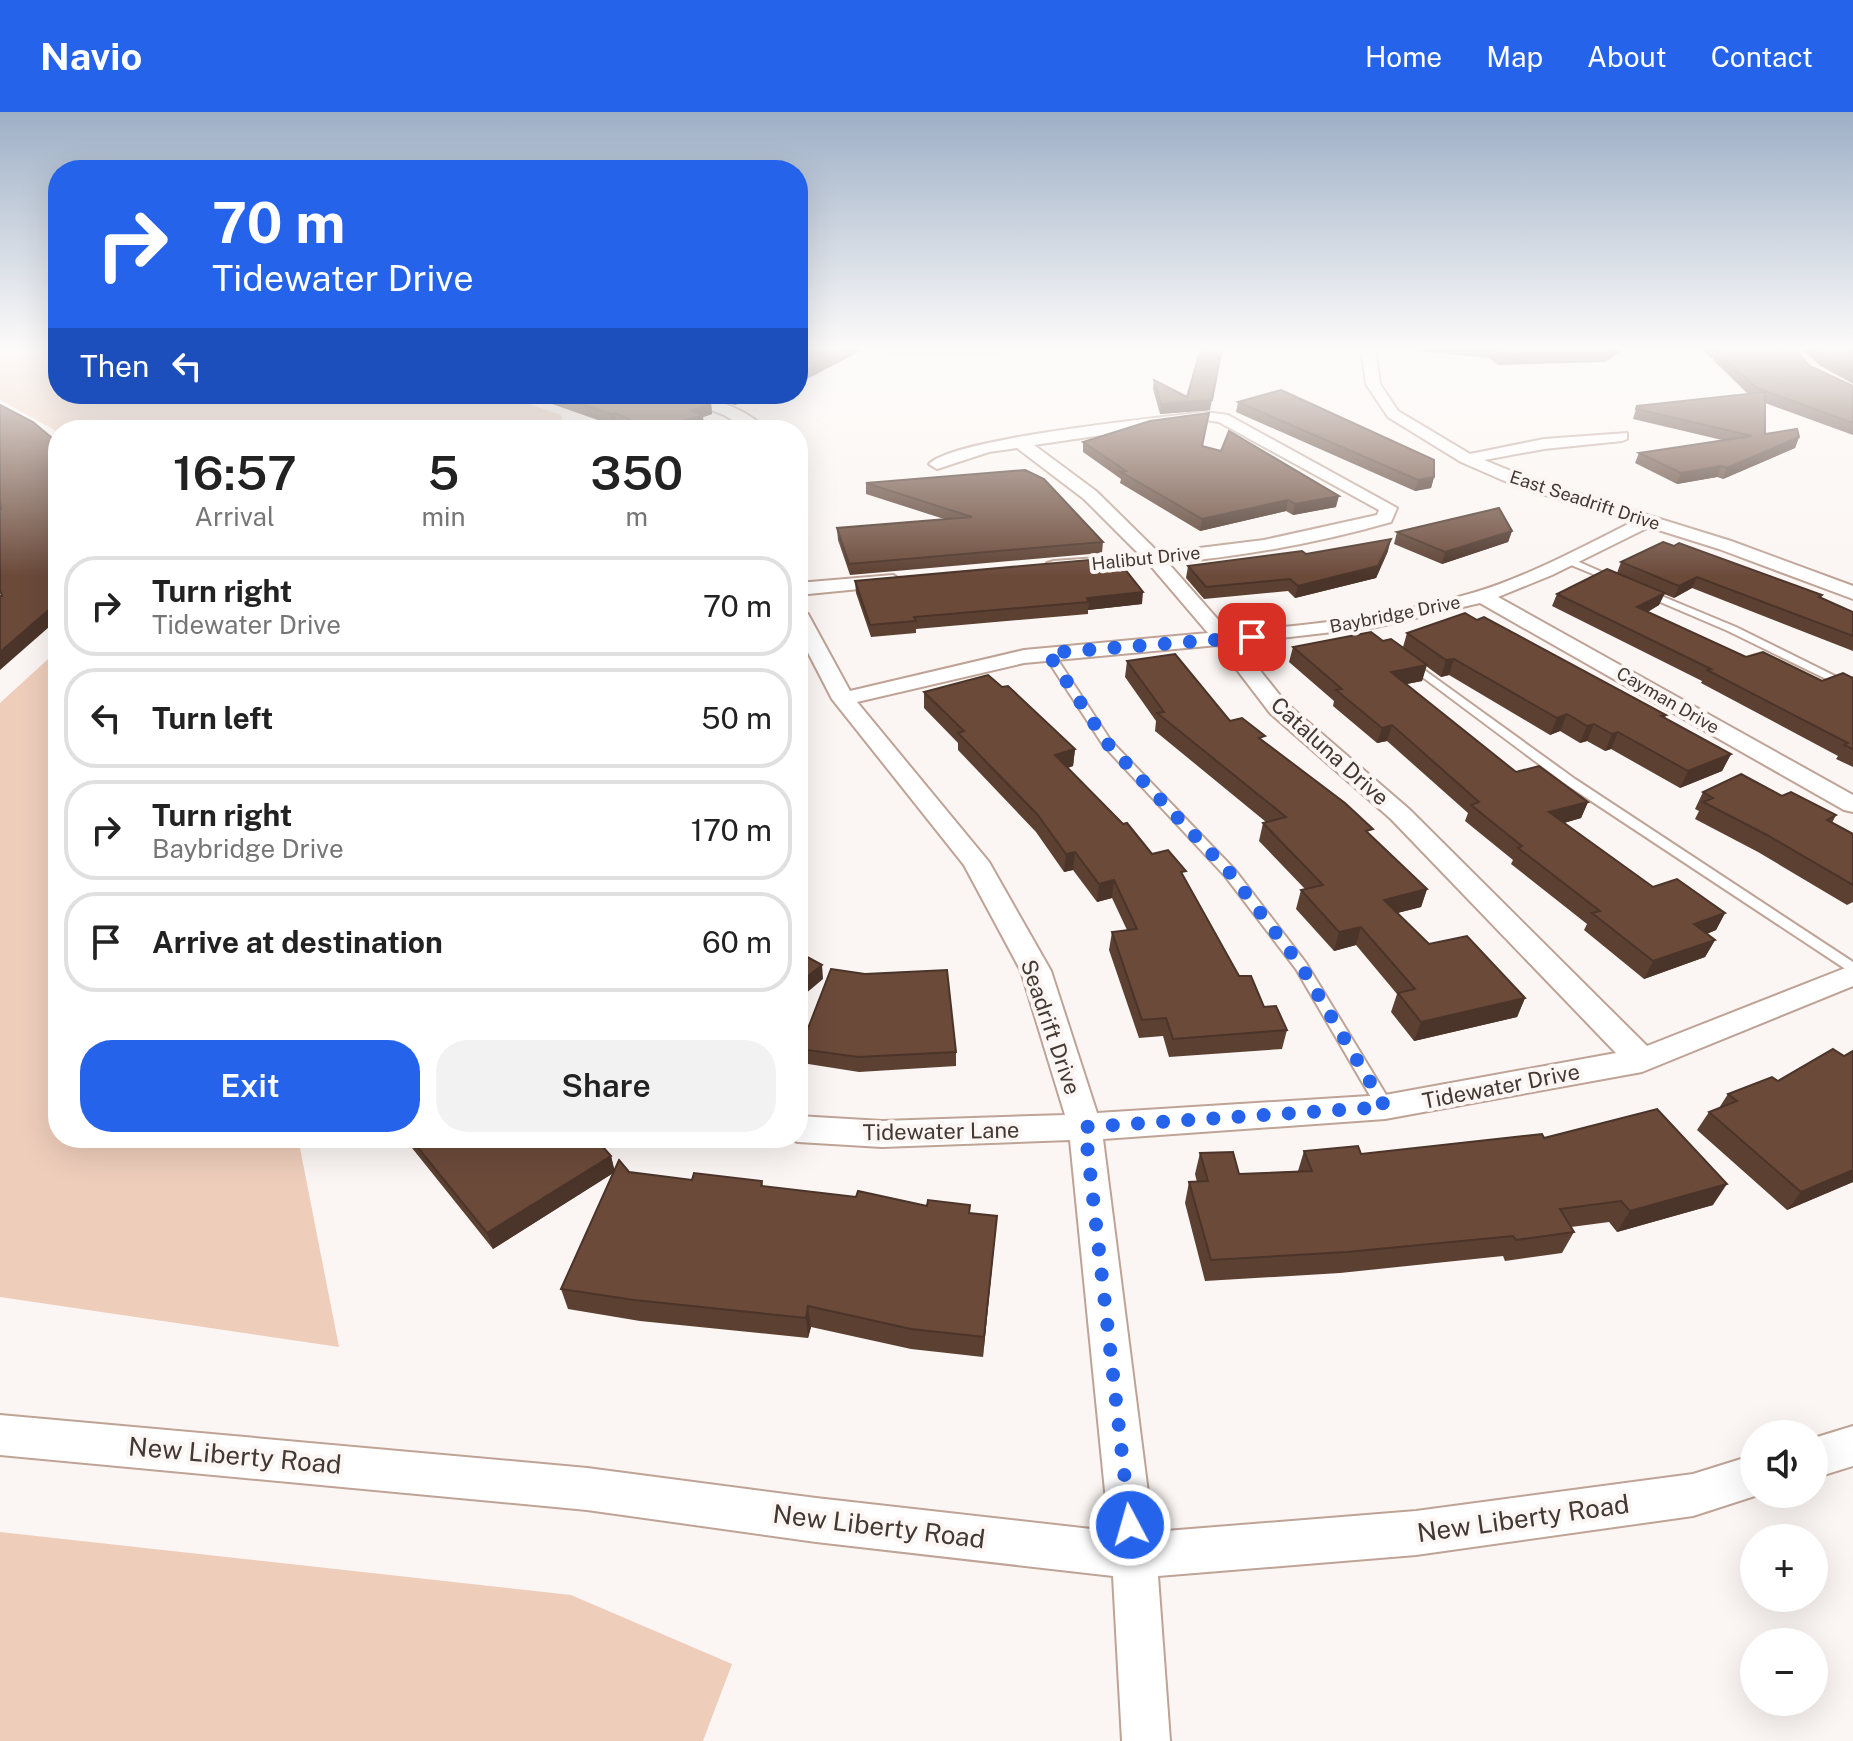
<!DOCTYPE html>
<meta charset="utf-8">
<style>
:root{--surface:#fff;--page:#f2f2f2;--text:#222;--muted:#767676;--line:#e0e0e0;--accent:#2563eb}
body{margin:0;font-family:"Public Sans",sans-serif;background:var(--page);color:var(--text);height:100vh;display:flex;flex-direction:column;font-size:30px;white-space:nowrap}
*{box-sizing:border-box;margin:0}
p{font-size:26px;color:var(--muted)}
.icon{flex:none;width:44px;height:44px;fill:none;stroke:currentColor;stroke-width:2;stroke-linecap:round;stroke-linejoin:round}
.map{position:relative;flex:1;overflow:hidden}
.side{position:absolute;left:48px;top:308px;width:760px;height:728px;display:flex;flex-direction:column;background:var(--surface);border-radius:32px;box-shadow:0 8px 32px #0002}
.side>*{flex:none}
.hud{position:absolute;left:48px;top:48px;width:760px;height:244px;border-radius:32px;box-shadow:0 8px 32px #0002;background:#2563eb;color:#fff;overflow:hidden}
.tools{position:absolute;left:1740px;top:1308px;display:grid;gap:16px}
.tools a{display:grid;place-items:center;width:88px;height:88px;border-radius:50%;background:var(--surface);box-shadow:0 8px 32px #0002;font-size:40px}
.pin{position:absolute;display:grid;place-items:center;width:68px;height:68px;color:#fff;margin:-34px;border-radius:16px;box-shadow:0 4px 12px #0006}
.me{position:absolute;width:88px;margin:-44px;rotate:354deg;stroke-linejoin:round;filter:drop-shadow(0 0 6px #0008)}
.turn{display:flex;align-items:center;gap:28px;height:168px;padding:0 32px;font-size:36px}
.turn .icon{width:104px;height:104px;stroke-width:2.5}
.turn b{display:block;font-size:56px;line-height:68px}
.then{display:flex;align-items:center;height:76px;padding:0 32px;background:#0003;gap:16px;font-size:30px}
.eta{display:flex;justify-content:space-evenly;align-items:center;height:136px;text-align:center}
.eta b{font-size:48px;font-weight:600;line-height:56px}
.action{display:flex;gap:16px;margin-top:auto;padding:16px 32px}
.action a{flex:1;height:92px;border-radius:32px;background:var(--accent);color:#fff;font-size:32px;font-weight:600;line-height:92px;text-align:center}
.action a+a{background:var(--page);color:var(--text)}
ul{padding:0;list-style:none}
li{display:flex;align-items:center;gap:24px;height:100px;margin:0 16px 12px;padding:0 16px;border:4px solid var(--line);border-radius:32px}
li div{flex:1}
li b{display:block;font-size:30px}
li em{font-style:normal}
header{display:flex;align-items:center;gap:48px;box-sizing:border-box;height:112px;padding:0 40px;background:var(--accent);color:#fff}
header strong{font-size:38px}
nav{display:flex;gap:44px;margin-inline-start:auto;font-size:28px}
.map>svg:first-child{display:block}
.green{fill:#eecdbb}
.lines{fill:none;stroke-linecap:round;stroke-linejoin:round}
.service-casing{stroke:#bea396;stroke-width:4}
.minor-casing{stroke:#bea396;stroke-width:4}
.service{fill:#fff;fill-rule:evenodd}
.minor{fill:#fff;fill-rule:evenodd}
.wall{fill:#5c4032}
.shaded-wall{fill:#4b3429}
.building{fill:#6b4a3a;stroke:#4b3429;stroke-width:2}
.route{stroke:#2563eb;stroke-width:14;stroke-dasharray:0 25.2}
.labels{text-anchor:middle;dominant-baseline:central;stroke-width:8;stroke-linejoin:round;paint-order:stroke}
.far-street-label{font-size:18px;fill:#433832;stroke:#fbf6f3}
.street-label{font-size:22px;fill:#433832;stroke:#fbf6f3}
.near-street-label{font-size:26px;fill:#433832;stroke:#fbf6f3}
</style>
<header>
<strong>Navio</strong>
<nav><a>Home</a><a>Map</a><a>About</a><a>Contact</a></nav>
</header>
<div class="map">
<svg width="1853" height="1629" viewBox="0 0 1853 1629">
<rect width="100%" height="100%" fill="#fbf6f3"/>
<g class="green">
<path d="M0 236H58V282H500L561 303 566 318 58 320 0 288Z"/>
<path d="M58 538V1026H298L339 1235 0 1185V591Z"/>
<path d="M0 1420 571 1483 732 1552 703 1629H0Z"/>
</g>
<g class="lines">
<g class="service-casing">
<g id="service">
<path d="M1566 447H1572L1618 467 1610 469 1566 451Z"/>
<path d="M1647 478 1736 515 1853 573V580L1728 519 1644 483 1642 481Z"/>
<path d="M1048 538 1052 539 1111 629 1235 758 1306 851 1391 991 1393 995 1391 999 1385 1001 1379 999 1296 857 1225 764 1103 633 1043 541Z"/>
<path d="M1409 547 1575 667 1853 850V862L1567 673 1405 552 1404 550Z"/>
</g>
</g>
<g class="minor-casing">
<g id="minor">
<path d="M884 236H1005L999 240H890Z"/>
<path d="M1361 236H1375L1380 272 1398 299 1470 342 1544 327 1627 321V327L1622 329 1544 337 1484 348 1528 366 1731 429 1853 474V487L1719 437 1649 415 1552 463 1498 485 1853 683V700L1844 698 1480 491 1376 515 1238 531 1286 591 1409 697 1647 934 1853 853V874L1642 960 1385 1007 1103 1027 1153 1420 1416 1399 1693 1362 1754 1343V1382H1761L1693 1404 1416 1443 1158 1464 1170 1629H1122L1113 1464 816 1430 587 1398 0 1343V1303L587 1356 816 1386 1109 1419 1070 1028 882 1035 798 1030 786 1026H798V1004L882 1009 1065 1003 1021 859 964 753 832 587 798 521V496L808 502 850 579 1024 538 1208 521 1150 453 1047 459 1045 455 1047 451 1054 449 1140 443 1084 387 1017 336 989 340 937 357 929 352C954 326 1158 306 1205 300L1228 303 1397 396 1391 410C1318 431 1244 444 1168 451L1229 520C1312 513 1396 504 1476 480 1531 463 1582 435 1632 410L1516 374 1461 350 1388 305 1366 272ZM1205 308 1219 310 1379 398 1377 403 1264 428 1159 441 1096 379 1034 333ZM1218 533 1270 601 1391 707 1616 941 1385 983 1097 1001 1051 859 989 750 857 590 1024 551Z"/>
<path d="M669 282C702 282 743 293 767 318H749L724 303Z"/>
<path d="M893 463 903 469 900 473 798 483V471Z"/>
<path d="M1853 1314V1354L1814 1366V1326Z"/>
</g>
</g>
<use href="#service" class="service"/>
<use href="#minor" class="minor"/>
</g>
<g class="wall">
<path d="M1408 236H1625L1605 250 1498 253 1489 246 1417 239Z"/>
<path d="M1700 236H1793L1810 254 1853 274V323L1765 291V322L1799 325 1795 336 1723 367 1717 365 1677 372 1635 351 1639 341 1722 328 1633 307 1637 294 1748 282 1713 248V246H1711Z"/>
<path d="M1802 236H1853V272L1819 253Z"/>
<path d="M1154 268 1187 285 1210 298 1160 302 1153 277Z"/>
<path d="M533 282H686L711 291 712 302 703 305 704 314 690 318H632L616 311 612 313 538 287V284Z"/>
<path d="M698 282H765L735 293Z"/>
<path d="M1238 290 1434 365 1431 376 1415 379 1236 300Z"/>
<path d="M1083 330 1203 334 1336 395 1293 403 1286 399 1200 419 1120 371 1121 367 1083 340Z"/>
<path d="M866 371 1103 430 1102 441 850 463 838 428 837 416 944 407 866 382Z"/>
<path d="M1512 419 1508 430 1442 452 1394 432 1397 420Z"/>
<path d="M1388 439 1376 466 1295 486 1288 479 1204 487 1186 466 1188 454 1306 442Z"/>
<path d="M1621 450 1822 483 1821 486 1853 500V539L1692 476 1674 486 1664 482 1659 493 1648 500 1746 545 1822 569 1852 565 1853 564V655L1836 647 1838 644 1701 571 1702 569 1552 494 1557 482 1617 461Z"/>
<path d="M1091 458 1142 492 1088 498V502L916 517V521L871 525 856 481 855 469Z"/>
<path d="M1407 521 1666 603 1665 606 1731 642 1722 659 1680 676 1611 637 1605 639 1587 629 1580 631 1560 619 1550 623 1449 563 1441 565 1426 554 1422 569 1406 572 1516 660 1588 690 1581 706 1564 711 1653 775 1725 801 1716 818 1707 822 1715 828 1705 845 1644 867 1584 818 1587 812 1511 752 1513 748 1465 709 1468 701 1387 629 1377 631 1333 594 1334 589 1289 550 1293 535 1383 529 1403 535Z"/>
<path d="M1127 549 1264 630 1371 724 1427 777 1421 795 1397 801 1429 832 1525 886 1517 905 1414 929 1391 900 1397 882 1356 833 1334 839 1296 797 1301 778 1305 777 1259 729 1263 711 1266 710 1155 619 1156 609 1125 565Z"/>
<path d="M924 580 1075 637 1073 654 1068 656 1152 742 1184 765 1239 864 1264 895 1287 918 1282 937 1169 945 1163 924 1139 926 1109 838 1112 820 1127 818 1112 786 1097 790 1073 758 1064 760 1036 720 958 638V631L924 596Z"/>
<path d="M1703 680 1782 684 1836 703 1832 711 1853 722V790L1847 793 1758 740 1695 707 1699 699 1695 697Z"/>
<path d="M800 937 956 940V954L859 960 802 951Z"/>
<path d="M1853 939V1070L1787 1098 1697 1018 1709 1000 1719 996 1728 982 1778 969 1844 944Z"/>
<path d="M404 1026H595L611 1044 614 1058 692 1068 762 1069 763 1074 927 1094 970 1101 995 1125 983 1245 911 1237 811 1215 808 1226 640 1209 568 1197 561 1177 613 1061 493 1137Z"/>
<path d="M1544 1026 1713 1093 1617 1120 1609 1110 1571 1115 1574 1120 1562 1141 1505 1149 1503 1144 1340 1161 1205 1169 1185 1091 1189 1070H1197L1195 1062 1200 1041 1239 1062 1298 1059 1304 1039 1361 1042Z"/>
</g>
<g class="shaded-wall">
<path d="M848 236H866L813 264 798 270V260Z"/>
<path d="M1223 236 1210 298 1160 302 1161 292 1212 288Z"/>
<path d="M1615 236H1625L1605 250 1608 241Z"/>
<path d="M736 282H765L735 293 734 283Z"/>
<path d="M711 291 712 302 703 305 704 314 690 318H654L691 299Z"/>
<path d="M615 301 616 311 612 313 610 302Z"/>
<path d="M1799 325 1795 336 1723 367 1727 356Z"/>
<path d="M58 331V343L49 333Z"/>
<path d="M1721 354 1717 365 1677 372 1681 361Z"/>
<path d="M1434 365 1431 376 1415 379 1418 368Z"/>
<path d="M1339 384 1336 395 1293 403 1295 392Z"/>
<path d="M1288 388 1286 399 1200 419 1202 407Z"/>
<path d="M1512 419 1508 430 1442 452 1445 440Z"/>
<path d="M1391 427 1388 439 1376 466 1295 486 1298 474Z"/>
<path d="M1697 465 1692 476 1674 486 1679 474Z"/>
<path d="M1143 480 1142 492 1088 498 1089 490 1087 486Z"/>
<path d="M1665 481 1659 493 1632 508 1637 495Z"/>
<path d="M58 488V507L57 508 0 558V540Z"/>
<path d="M1454 547 1449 563 1441 565 1446 548Z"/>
<path d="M1427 553 1422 569 1387 576 1391 560Z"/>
<path d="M1567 602 1560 619 1550 623 1557 606Z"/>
<path d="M1594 612 1587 629 1580 631 1587 614Z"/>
<path d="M1392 613 1387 629 1377 631 1382 616Z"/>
<path d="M1618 620 1611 637 1605 639 1612 622Z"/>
<path d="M1075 637 1073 654 1054 660 1055 643Z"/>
<path d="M1731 642 1722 659 1680 676 1688 659Z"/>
<path d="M1588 690 1581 706 1543 717 1549 700Z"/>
<path d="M1075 740 1073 758 1064 760 1066 742Z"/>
<path d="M1114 768 1112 786 1097 790 1099 772Z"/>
<path d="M1427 777 1421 795 1378 806 1384 788Z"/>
<path d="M1725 801 1716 818 1685 830 1694 812Z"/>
<path d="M1361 815 1356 833 1334 839 1339 820Z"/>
<path d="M1715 828 1705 845 1644 867 1653 849Z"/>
<path d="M822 853 823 867 798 888V872Z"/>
<path d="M1525 886 1517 905 1414 929 1421 910Z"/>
<path d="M611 1044 615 1060 493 1137 487 1121Z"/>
<path d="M1853 1058V1070L1787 1098 1801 1080Z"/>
<path d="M1727 1072 1713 1093 1617 1120 1630 1099Z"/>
<path d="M997 1104 995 1125 983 1245 984 1225Z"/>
<path d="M808 1194 811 1215 808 1226 806 1206Z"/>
</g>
<g class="building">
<path d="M798 236H848L813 255 798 260Z"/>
<path d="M1201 236H1222L1212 288 1161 292 1154 268 1187 285Z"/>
<path d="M1481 236H1615L1608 241 1501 244 1492 237Z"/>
<path d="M1713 236H1793L1810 254 1853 274V311L1757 276 1716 239 1719 237Z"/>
<path d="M1815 236H1853V260L1823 243Z"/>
<path d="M1281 278 1434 348V365L1418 368 1238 290Z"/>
<path d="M1765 280V322L1797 317 1799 325 1727 356 1721 354 1681 361 1639 341 1752 324 1636 297 1637 294Z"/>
<path d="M551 282H686L711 291 691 299 703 303 654 318 615 301 610 302Z"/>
<path d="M0 293 33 310 58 331 49 333 58 341V488L51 496 0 540V484H2L0 478V397H1L0 388Z"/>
<path d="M1209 301 1202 334 1221 339 1229 319 1339 384 1295 392 1288 388 1202 407 1121 360 1126 359 1083 330 1150 309Z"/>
<path d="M1025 358 1044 367 1103 430 849 452 837 416 972 405 866 371Z"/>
<path d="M1499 396 1512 419 1445 440 1397 420Z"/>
<path d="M1391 427 1378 454 1298 474 1290 467 1206 475 1188 454 1302 439 1306 442Z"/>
<path d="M1663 430 1674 434 1679 431 1822 483 1819 485 1853 500V524L1697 465 1679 474 1621 450Z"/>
<path d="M1089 448 1091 458 1124 456 1143 480 1087 486 1089 490 914 505 916 509 870 513 855 469Z"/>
<path d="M1607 457 1665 481 1637 495 1746 545 1763 540 1822 569 1843 561 1853 566V637L1844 633 1848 631 1707 558 1711 557 1557 482Z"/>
<path d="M1465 501 1477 508 1484 505 1666 603 1661 604 1731 642 1688 659 1618 620 1612 622 1594 612 1587 614 1567 602 1557 606 1454 547 1446 548 1407 521Z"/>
<path d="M1371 520 1383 529 1391 527 1427 553 1391 560 1516 660 1539 654 1588 690 1549 700 1653 775 1677 767 1725 801 1694 812 1715 828 1653 849 1592 801 1600 799 1518 736 1522 734 1471 693 1479 690 1392 613 1382 616 1336 578 1342 577 1293 535Z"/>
<path d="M1175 542 1230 609 1242 606 1265 624 1259 626 1345 691 1373 717 1366 719 1427 777 1384 788 1429 832 1467 824 1525 886 1421 910 1398 881 1415 877 1361 815 1339 820 1301 778 1323 773 1263 711 1286 705 1157 601 1164 600 1127 549Z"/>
<path d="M988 563 1002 575 1008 574 1075 637 1055 643 1123 712 1127 711 1152 742 1168 738 1186 759 1181 760 1239 864H1251L1264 895 1276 894 1287 918 1173 927 1166 906 1142 908 1112 820 1137 817 1114 768 1099 772 1075 740 1066 742 1037 702 958 621 964 619 924 580Z"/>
<path d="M1741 662 1782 684 1791 680 1836 703 1827 708 1853 722V773L1767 723 1703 690 1713 686 1703 680Z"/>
<path d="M798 840 822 853 798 872Z"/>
<path d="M831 857 865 862 947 858 956 940 858 945 800 937Z"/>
<path d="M1833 937 1844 944 1853 939V1058L1801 1080 1709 1000 1737 989 1728 982 1772 965 1778 969Z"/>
<path d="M1657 997 1727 1072 1630 1099 1621 1089 1560 1097 1574 1120 1516 1128 1513 1124 1347 1140 1211 1148 1189 1070 1208 1069 1200 1041 1233 1040 1239 1062 1312 1059 1304 1039 1358 1034 1361 1042 1542 1022 1544 1026Z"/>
<path d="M410 1026H595L611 1044 487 1121Z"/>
<path d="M619 1048 629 1060 692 1068 694 1061 762 1069 761 1074 856 1085 858 1079 927 1094 928 1088 970 1093 969 1101 997 1104 984 1225 911 1217 808 1194 806 1206 634 1188 561 1177Z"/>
</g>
<linearGradient id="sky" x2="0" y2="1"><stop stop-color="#9dafc6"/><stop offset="0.51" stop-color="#fdfbfa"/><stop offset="1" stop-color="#fdfbfa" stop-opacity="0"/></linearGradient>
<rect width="1853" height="464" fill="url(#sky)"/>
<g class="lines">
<path class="route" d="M1130 1413 1085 1015 1385 995 1301 854 1230 761 1107 631 1048 541 1252 525"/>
</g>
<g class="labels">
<g class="far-street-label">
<text transform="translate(1585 388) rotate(18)">East Seadrift Drive</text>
<text transform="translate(1146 446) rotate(-6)">Halibut Drive</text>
<text transform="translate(1395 502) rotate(-11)">Baybridge Drive</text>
<text transform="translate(1668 588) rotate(30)">Cayman Drive</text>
</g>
<g class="street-label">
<text transform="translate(1330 639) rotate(42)">Cataluna Drive</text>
<text transform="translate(1051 915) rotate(71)">Seadrift Drive</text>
<text transform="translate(1501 974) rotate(-11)">Tidewater Drive</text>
<text transform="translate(941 1019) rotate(-1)">Tidewater Lane</text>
</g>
<g class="near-street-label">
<text transform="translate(235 1343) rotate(5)">New Liberty Road</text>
<text transform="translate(1523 1406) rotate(-8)">New Liberty Road</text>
<text transform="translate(879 1414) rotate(7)">New Liberty Road</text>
</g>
</g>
</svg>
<div class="tools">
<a><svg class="icon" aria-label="sound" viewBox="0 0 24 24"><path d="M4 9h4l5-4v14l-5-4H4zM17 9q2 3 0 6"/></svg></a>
<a>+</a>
<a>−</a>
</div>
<div class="pin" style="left:1252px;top:525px;background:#d93025"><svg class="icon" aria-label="arrive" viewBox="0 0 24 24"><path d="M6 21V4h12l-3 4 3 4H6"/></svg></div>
<svg class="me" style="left:1130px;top:1413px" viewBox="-20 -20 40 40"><circle r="17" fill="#2563eb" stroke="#fff" stroke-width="3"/><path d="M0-11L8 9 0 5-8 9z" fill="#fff"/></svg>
<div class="hud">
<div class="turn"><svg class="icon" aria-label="right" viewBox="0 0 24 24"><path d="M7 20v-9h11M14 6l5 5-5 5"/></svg><div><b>70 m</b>Tidewater Drive</div></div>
<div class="then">Then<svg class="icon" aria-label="left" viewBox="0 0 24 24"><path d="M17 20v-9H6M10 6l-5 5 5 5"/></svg></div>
</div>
<section class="side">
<div class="eta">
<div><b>16:57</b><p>Arrival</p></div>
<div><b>5</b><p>min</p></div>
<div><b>350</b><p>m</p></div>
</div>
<ul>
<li><svg class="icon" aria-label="right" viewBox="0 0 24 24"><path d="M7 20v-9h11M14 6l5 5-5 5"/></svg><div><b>Turn right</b><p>Tidewater Drive</p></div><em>70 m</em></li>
<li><svg class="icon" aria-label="left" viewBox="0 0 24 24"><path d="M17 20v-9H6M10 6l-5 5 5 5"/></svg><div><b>Turn left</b></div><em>50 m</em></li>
<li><svg class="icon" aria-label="right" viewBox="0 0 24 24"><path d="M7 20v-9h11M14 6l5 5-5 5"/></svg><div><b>Turn right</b><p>Baybridge Drive</p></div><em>170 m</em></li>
<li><svg class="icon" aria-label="arrive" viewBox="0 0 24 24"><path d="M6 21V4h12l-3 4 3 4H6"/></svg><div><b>Arrive at destination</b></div><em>60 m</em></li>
</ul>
<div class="action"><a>Exit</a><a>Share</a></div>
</section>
</div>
